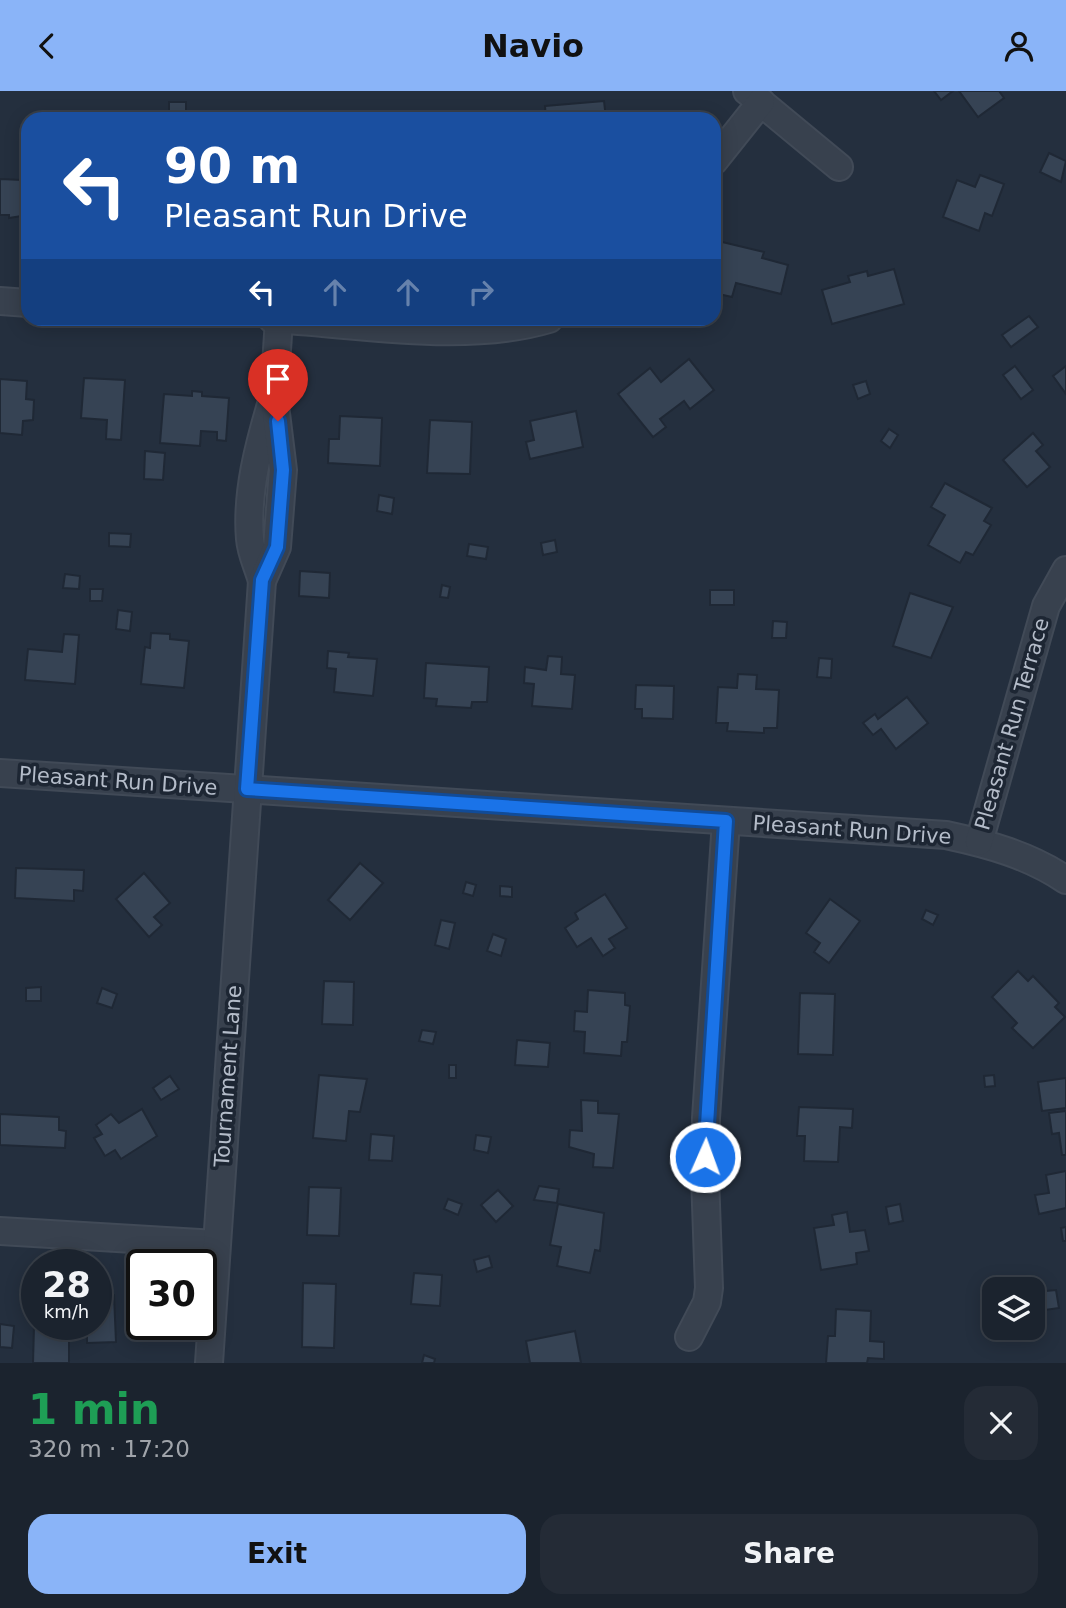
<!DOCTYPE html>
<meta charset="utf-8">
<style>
:root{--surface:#1b232e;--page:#242b36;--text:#f1f3f6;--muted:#a0a4aa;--line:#39404a;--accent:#8ab4f8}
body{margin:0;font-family:"DejaVu Sans",sans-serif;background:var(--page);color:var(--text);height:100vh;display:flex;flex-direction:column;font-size:26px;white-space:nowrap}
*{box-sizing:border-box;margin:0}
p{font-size:23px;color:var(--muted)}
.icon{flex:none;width:38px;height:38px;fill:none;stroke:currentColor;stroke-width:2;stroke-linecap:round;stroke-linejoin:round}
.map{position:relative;height:1272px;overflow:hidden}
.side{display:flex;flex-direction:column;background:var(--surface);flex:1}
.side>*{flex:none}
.hud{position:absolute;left:21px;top:21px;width:700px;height:214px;border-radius:21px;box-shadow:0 4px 18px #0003,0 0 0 2px var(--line);background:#1a4fa0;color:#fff;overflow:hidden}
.tools{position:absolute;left:982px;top:1186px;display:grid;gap:14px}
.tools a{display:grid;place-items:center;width:63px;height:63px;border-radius:14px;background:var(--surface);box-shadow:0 4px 18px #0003,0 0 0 2px var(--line);font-size:35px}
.speed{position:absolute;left:21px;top:1158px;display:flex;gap:14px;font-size:35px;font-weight:700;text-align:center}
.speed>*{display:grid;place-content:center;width:91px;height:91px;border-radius:50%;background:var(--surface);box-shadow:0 4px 18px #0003,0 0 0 2px var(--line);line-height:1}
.speed small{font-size:18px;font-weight:400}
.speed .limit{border:4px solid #111;border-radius:10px;background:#fff;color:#111}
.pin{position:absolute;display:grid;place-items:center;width:60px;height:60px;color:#fff;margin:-72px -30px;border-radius:50% 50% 50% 0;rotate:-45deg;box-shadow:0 0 7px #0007}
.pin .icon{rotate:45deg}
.me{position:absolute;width:77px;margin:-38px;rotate:2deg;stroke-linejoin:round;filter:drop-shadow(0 0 5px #0008)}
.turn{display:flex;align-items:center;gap:24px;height:147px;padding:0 28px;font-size:32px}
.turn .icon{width:91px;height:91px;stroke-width:2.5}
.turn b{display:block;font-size:49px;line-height:60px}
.lanes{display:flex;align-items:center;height:66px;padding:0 28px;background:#0003;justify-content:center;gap:35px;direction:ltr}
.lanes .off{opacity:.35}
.round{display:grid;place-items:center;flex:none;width:74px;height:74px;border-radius:21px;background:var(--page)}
.head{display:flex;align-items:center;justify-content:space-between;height:119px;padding:0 28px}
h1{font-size:42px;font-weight:700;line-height:52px;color:#1e9e55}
.button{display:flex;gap:14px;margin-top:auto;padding:14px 28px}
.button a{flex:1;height:80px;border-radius:21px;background:var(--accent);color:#111;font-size:28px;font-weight:700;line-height:80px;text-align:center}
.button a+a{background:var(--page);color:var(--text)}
header{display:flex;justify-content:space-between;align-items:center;height:91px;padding:0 28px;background:var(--accent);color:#111;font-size:32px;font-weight:700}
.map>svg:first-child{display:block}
.building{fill:#364354;stroke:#1f2835;stroke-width:2}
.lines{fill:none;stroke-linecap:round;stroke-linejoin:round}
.minor-casing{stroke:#414a57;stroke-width:30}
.minor{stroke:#38414e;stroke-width:26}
.route-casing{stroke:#114b97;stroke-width:18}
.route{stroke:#1a73e8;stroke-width:12}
.labels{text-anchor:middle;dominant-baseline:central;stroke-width:7;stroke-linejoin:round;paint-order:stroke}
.street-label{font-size:21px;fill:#b4bcc9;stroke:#1d2633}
</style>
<header><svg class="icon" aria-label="back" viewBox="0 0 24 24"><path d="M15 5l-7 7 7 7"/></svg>Navio<svg class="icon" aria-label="person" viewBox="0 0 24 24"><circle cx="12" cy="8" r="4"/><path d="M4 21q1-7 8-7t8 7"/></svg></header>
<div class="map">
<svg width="1066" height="1272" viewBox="0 0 1066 1272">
<rect width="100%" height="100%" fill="#242f3e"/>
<g class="building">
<path d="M934 0H953L941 9Z"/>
<path d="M959 0H999L1004 7 978 26Z"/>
<path d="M604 10 606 28H546L545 15Z"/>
<rect x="169" y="11" width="17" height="17"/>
<path d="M1049 62 1066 70 1061 91 1040 81Z"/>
<path d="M23 81H28V124L9 127V124H0V88L22 89Z"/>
<path d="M980 84 1004 93 992 125 985 122 979 140 943 126 957 89 975 96Z"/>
<path d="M718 150 764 161 762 167 788 174 781 203 736 192 732 206 714 202 718 188 714 187V167Z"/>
<path d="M894 178 904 213 832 233 822 199 850 191 848 185 867 180 868 185Z"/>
<path d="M1029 225 1038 236 1011 256 1002 244Z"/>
<path d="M689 268 714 299 690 318 684 310 660 328 666 336 653 346 618 303 650 277 661 291Z"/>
<path d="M1015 275 1033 299 1021 308 1003 284Z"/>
<path d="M1066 275V303L1053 285Z"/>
<path d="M84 287 125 289 121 349 106 348 107 329 81 327Z"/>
<path d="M0 288 27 290 26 308 34 309 33 329 23 330 22 344 0 342Z"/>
<path d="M866 290 870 303 858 308 853 294Z"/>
<path d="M192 300 202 301V305L229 307 226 350 217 349V341L201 340 200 355 160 352 164 303 192 305Z"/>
<path d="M576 320 583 356 530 368 526 351 534 349 530 330Z"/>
<path d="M340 325 382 327 380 375 328 372 329 348H339Z"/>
<path d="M430 329 472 331 470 383 427 382Z"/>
<path d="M889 338 898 344 890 357 881 350Z"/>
<path d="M1033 342 1043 354 1036 360 1050 376 1027 396 1003 369Z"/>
<path d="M145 360 165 362 163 389 144 388Z"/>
<path d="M945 392 992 417 984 430 991 434 973 464 966 461 960 472 928 454 945 424 931 416Z"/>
<path d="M379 404 394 407 392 423 377 420Z"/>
<path d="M109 442 131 443 130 456 109 455Z"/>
<path d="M555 449 557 461 543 464 541 452Z"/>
<path d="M469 453 488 456 486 468 467 465Z"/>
<path d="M300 480 330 482 329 507 299 505Z"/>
<path d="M65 483 80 485 79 498 63 497Z"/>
<path d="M442 494 450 496 448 507 440 506Z"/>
<path d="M90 498H103L102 510H90Z"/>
<rect x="710" y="499" width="24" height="15"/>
<path d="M910 502 953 516 931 567 893 555Z"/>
<path d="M118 519 132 521 130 540 116 538Z"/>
<path d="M773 530 787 531 786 547H772Z"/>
<path d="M151 542 170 543V548L189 550 184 597 141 593 145 556 150 557Z"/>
<path d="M64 543 79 544 75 593 25 589 28 558 62 561Z"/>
<path d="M328 560 349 562 348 566 377 568 373 605 334 601 336 578 327 577Z"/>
<path d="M548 565 562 566 561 583 575 584 572 618 532 615 534 593 524 592 525 576 546 579Z"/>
<path d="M819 567 832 568 831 587 817 586Z"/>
<path d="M426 572 489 576 487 611H472L471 617 436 615 437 608 424 607Z"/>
<path d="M738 583 757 584 756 598 779 599 777 637H764V642L727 640 728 632H716L718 596 737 597Z"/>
<path d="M636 594 674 595 673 628 642 627V618H635Z"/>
<path d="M907 606 928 632 896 658 881 638 873 644 863 632 875 623 878 628Z"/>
<path d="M360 772 383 792 350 829 328 809Z"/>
<path d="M16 777 84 779 83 800 74 799V810L15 807Z"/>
<path d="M144 782 170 812 154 826 162 834 149 846 116 808Z"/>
<path d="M466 791 476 794 473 805 463 802Z"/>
<path d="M500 795 512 796V806L500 805Z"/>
<path d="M605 803 627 837 609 848 615 857 603 865 591 847 577 856 565 837 578 828 575 822Z"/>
<path d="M830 808 860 830 829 872 814 861 820 852 806 842Z"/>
<path d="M926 819 938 824 933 834 922 828Z"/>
<path d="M441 829 455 832 449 858 435 854Z"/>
<path d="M493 843 506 848 501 865 487 860Z"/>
<path d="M1018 880 1028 890 1033 885 1059 912 1055 916 1065 926 1033 957 1012 937 1017 932 992 906Z"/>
<path d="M324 890 354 891 353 934 322 933Z"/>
<path d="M41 896V910H26V897Z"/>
<path d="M102 897 117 903 112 917 97 912Z"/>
<path d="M588 899 625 902V914L630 915 627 951H622L621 965 584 962 585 941 574 940 575 920 587 921Z"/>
<path d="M800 902 835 903 833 964 798 963Z"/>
<path d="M422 939 436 941 433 953 419 950Z"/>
<path d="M517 949 550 952 548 976 515 974Z"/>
<rect x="449" y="974" width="7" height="13"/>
<path d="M319 984 367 988 360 1021 349 1020 346 1050 313 1047Z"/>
<path d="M994 984 995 995 985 996 984 985Z"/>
<path d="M170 985 179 998 161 1009 153 997Z"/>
<path d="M1066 987V1017L1042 1020 1038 991Z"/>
<path d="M581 1009 598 1010V1022L619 1023 613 1077 593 1076 594 1063 569 1056 570 1039 582 1040Z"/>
<path d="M799 1016 853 1018 852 1037 840 1036 838 1071 804 1070 805 1045H797Z"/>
<path d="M142 1018 157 1045 121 1068 115 1059 105 1065 94 1047 102 1043 96 1034 111 1023 119 1032Z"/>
<path d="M1066 1020V1064H1062L1059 1042 1052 1043 1049 1022Z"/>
<path d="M0 1023 59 1026V1039L66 1040 65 1057 0 1054Z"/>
<path d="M371 1043 394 1045 392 1070 369 1069Z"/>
<path d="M476 1044 491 1046 488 1062 474 1059Z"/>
<path d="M1066 1080V1117L1039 1123 1035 1104 1049 1102 1046 1084Z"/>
<path d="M539 1095 559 1098 557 1112 534 1109Z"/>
<path d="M309 1096 341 1097 339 1145 307 1144Z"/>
<path d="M498 1099 513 1115 496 1131 481 1114Z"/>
<path d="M448 1108 462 1113 458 1124 444 1118Z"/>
<path d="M558 1113 604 1122 600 1160 595 1159 590 1182 557 1175 561 1156 550 1154Z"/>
<path d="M900 1113 903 1130 889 1133 886 1116Z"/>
<path d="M847 1121 850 1141 865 1139 869 1160 856 1162 857 1173 821 1179 814 1137 834 1134 832 1124Z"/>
<path d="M1066 1136V1150H1063L1061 1137Z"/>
<path d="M489 1165 492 1176 477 1181 474 1169Z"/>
<path d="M414 1182 442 1184 440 1215 411 1213Z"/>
<path d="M303 1192 336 1193 334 1257 302 1256Z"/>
<path d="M1056 1199 1059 1217 1038 1220 1035 1201Z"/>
<path d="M114 1204 116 1251 87 1252V1234H96V1205Z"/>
<path d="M836 1218 871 1220 870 1250 884 1251V1268L868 1267 867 1272H826L828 1245H835Z"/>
<path d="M0 1233 14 1235 12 1257 0 1256Z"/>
<path d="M34 1235H69V1272H33Z"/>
<path d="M575 1240 581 1272H530L526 1250Z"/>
<path d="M424 1264 435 1268 434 1272H422Z"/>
</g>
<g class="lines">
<g class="minor-casing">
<g id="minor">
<path d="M747 0 839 76"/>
<path d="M714 70 761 11"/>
<path d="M0 210 28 212"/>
<path d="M272 228C359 233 466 253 549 228"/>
<path d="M262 490C258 476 251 462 250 448 246 402 259 353 272 310"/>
<path d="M0 682 946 744C988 753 1029 764 1066 789"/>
<path d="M979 751 1046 515 1066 479"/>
<path d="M0 1140 216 1153"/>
<path d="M689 1246 707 1211 709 1197 705 1086 706 1027 726 730"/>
<path d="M209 1272 262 490 277 456 283 379 274 306 279 228"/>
</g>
</g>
<use href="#minor" class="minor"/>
</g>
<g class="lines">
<g class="route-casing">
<path id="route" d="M278 330 283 379 277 456 262 489 247 698 726 730 705 1066"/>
</g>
<use href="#route" class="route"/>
</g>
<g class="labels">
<g class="street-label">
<text transform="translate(1012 633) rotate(-74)">Pleasant Run Terrace</text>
<text transform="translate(118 690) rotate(4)">Pleasant Run Drive</text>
<text transform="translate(852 739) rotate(4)">Pleasant Run Drive</text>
<text transform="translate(228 985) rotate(-86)">Tournament Lane</text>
</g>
</g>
</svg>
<div class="tools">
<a><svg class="icon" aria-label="layers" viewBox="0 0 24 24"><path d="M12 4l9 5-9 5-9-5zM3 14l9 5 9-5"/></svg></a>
</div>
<div class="speed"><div>28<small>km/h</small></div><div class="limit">30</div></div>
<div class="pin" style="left:278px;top:330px;background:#d93025"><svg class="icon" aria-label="arrive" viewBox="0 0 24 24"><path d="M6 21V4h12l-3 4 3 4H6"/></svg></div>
<svg class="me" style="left:705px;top:1066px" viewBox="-20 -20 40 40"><circle r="17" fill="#1a73e8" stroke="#fff" stroke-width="3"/><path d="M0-11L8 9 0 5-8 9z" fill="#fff"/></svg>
<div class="hud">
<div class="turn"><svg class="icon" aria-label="left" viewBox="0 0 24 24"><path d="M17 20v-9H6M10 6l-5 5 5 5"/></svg><div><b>90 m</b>Pleasant Run Drive</div></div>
<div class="lanes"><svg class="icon" aria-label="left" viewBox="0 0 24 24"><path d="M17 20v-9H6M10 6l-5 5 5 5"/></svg><svg class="icon off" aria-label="ahead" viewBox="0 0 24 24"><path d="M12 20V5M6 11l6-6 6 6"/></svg><svg class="icon off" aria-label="ahead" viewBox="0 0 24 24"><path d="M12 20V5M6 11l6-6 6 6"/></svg><svg class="icon off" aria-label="right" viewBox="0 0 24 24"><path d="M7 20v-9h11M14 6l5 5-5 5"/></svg></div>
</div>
</div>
<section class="side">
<div class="head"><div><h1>1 min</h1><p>320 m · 17:20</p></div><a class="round"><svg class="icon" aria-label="close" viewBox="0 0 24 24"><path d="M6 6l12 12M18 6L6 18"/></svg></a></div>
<div class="button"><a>Exit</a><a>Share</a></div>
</section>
